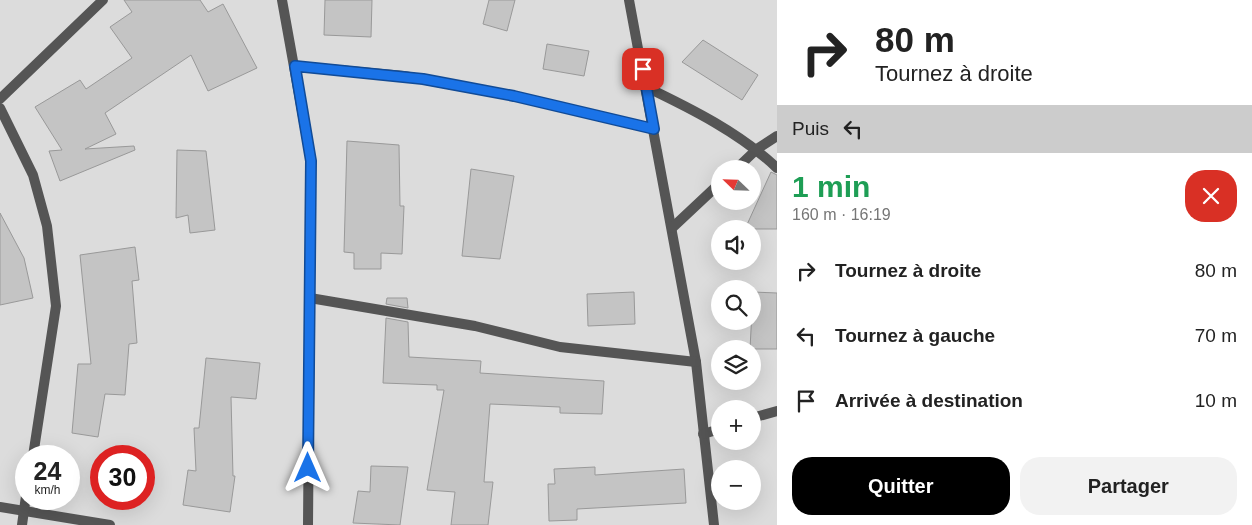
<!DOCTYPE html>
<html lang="fr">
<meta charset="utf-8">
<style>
:root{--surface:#fff;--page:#f2f2f2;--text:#222;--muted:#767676;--accent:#000}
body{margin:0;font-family:Helvetica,sans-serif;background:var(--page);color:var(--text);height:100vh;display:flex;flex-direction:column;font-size:19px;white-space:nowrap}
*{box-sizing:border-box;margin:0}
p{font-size:16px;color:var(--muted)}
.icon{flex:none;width:28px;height:28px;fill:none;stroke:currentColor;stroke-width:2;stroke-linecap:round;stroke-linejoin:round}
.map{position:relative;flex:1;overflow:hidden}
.details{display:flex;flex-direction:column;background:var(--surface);width:475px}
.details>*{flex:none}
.top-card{background:#fff;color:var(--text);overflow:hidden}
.needle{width:32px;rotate:293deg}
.fabs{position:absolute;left:711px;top:160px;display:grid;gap:10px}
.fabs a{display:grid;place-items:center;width:50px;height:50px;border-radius:50%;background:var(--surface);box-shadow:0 5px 20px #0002;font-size:25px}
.speed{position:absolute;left:15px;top:445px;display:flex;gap:10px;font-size:25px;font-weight:700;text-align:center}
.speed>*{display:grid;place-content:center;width:65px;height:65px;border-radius:50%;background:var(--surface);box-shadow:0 5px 20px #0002;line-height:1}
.speed small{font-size:12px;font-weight:400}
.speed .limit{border:8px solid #d22;background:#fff;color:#111}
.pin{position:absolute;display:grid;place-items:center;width:42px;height:42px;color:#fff;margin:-21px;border-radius:10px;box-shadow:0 2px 8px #0006}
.me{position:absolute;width:55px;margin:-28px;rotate:0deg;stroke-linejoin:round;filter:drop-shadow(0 0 4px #0008)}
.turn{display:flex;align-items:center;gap:18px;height:105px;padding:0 15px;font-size:22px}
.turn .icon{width:65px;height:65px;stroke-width:2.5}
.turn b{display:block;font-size:35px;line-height:42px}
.then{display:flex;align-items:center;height:48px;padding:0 15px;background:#0003;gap:10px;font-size:19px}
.round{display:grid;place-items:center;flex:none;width:52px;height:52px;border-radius:20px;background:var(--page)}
.headline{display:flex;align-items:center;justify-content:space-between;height:85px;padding:0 15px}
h1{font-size:30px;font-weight:800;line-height:38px;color:#1e9e55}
.button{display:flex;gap:10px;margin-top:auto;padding:10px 15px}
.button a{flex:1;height:58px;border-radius:20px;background:var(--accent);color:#fff;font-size:20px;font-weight:800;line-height:58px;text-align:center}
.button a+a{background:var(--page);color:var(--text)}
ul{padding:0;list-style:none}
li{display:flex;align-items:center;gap:15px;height:65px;padding:0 15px}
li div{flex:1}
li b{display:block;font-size:19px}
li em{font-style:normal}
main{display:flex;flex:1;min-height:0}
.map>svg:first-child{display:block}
.green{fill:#dcdcdc;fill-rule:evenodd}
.building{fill:#c4c4c4;stroke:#999}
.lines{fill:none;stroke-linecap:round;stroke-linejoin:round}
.minor{stroke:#555;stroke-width:10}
.route-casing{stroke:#114b97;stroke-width:12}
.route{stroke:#1a73e8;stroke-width:9}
</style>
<main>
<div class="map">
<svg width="777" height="525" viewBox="0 0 777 525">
<rect width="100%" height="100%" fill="#fff"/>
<path class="green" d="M0 0H777V525H0ZM720 169H752V201H720ZM720 229H752V261H720ZM720 289H752V321H720ZM720 349H752V381H720ZM720 409H752V441H720ZM26 456H69V499H26ZM101 456H144V499H101ZM720 469H752V501H720Z"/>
<g class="building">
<path d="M124 0H200L208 12 223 4 257 68 208 91 191 55 105 113 116 134 85 149 134 146 135 150 60 181 49 151 62 150 35 107 80 80 86 89 132 58 110 27 132 12Z"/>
<path d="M325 0H372L371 37 324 35Z"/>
<path d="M489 0H515L507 31 483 24Z"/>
<path d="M703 40 758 75 742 100 682 62Z"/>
<path d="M547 44 589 51 584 76 543 69Z"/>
<path d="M347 141 399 145 400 206H404L402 254 381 253V269H354V253L344 252Z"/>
<path d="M177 150 206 151 215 230 190 233 188 215 176 218Z"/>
<path d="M471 169 514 176 500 259 462 256Z"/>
<path d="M771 172 777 175V229H745Z"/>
<path d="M0 213 24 258 33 298 0 305Z"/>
<path d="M135 247 139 280 132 281 137 343 129 344 125 395 105 394 98 437 72 433 78 364H91L80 255Z"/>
<path d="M634 292 635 324 588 326 587 294Z"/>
<path d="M753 292 777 293V349H750Z"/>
<path d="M387 298H407L408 308 386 304Z"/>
<path d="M386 318 408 322 409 357 481 361 480 373 604 381 602 414 560 413V407L490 404 484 482H493L488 525H451L455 492 427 490 444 390H437V385L383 383Z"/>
<path d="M206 358 260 363 256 399 231 397 233 476H235L230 512 183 505 188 470 196 471 194 428H199Z"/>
<path d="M371 466 408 467 400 525 353 523 358 491 370 492Z"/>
<path d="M595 467V475L684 469 686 503 577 509V520L549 521 548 484H555L554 469Z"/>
</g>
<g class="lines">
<g class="minor">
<path d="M282 0 311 161 308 525"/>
<path d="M629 0 696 362 714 525"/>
<path d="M295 66 404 76 514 96 654 129"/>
<path d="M646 87C692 109 740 133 777 168"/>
<path d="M0 99 103 0"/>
<path d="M0 108 33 175 47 226 56 306 33 456"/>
<path d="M736 169 757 149 777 136"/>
<path d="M672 228 720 183"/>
<path d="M310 298 475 326 560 347 696 362"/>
<path d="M752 418 777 411"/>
<path d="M703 434 720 429"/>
<path d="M0 507 110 525"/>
<path d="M22 525 26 496"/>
</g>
</g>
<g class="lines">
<g class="route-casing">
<path id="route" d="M308 468 311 161 295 66 423 79 514 96 654 129 643 69"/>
</g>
<use href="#route" class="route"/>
</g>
</svg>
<div class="fabs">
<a><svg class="needle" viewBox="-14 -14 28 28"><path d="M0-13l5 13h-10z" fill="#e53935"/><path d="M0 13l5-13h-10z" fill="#767676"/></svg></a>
<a><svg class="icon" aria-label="sound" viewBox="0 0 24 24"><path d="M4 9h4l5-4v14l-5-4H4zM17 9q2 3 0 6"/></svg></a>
<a><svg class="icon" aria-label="search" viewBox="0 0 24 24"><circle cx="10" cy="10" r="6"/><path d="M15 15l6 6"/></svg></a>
<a><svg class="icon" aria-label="layers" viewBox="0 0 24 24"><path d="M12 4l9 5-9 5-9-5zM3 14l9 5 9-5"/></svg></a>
<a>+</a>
<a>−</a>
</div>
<div class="speed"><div>24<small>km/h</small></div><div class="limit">30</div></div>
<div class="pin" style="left:643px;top:69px;background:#d93025"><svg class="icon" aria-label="arrive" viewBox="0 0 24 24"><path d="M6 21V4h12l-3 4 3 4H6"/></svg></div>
<svg class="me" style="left:308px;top:468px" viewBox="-20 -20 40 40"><path d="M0-17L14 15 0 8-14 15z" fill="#1a73e8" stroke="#fff" stroke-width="4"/></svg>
</div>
<section class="details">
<div class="top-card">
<div class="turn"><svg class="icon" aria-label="right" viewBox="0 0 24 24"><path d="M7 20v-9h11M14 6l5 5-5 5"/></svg><div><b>80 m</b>Tournez à droite</div></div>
<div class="then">Puis<svg class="icon" aria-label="left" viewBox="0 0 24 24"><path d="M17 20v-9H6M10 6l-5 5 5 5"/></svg></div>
</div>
<div class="headline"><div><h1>1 min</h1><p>160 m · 16:19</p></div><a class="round" style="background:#d93025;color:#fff"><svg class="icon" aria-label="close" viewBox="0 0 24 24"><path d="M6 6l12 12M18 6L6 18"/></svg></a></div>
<ul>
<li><svg class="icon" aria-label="right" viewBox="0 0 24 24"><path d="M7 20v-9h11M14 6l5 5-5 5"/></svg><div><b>Tournez à droite</b></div><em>80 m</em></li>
<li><svg class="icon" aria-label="left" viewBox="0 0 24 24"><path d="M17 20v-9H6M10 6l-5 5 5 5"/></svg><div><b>Tournez à gauche</b></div><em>70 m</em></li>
<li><svg class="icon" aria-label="arrive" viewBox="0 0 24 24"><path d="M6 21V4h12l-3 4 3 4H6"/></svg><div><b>Arrivée à destination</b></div><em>10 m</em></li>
</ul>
<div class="button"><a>Quitter</a><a>Partager</a></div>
</section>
</main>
